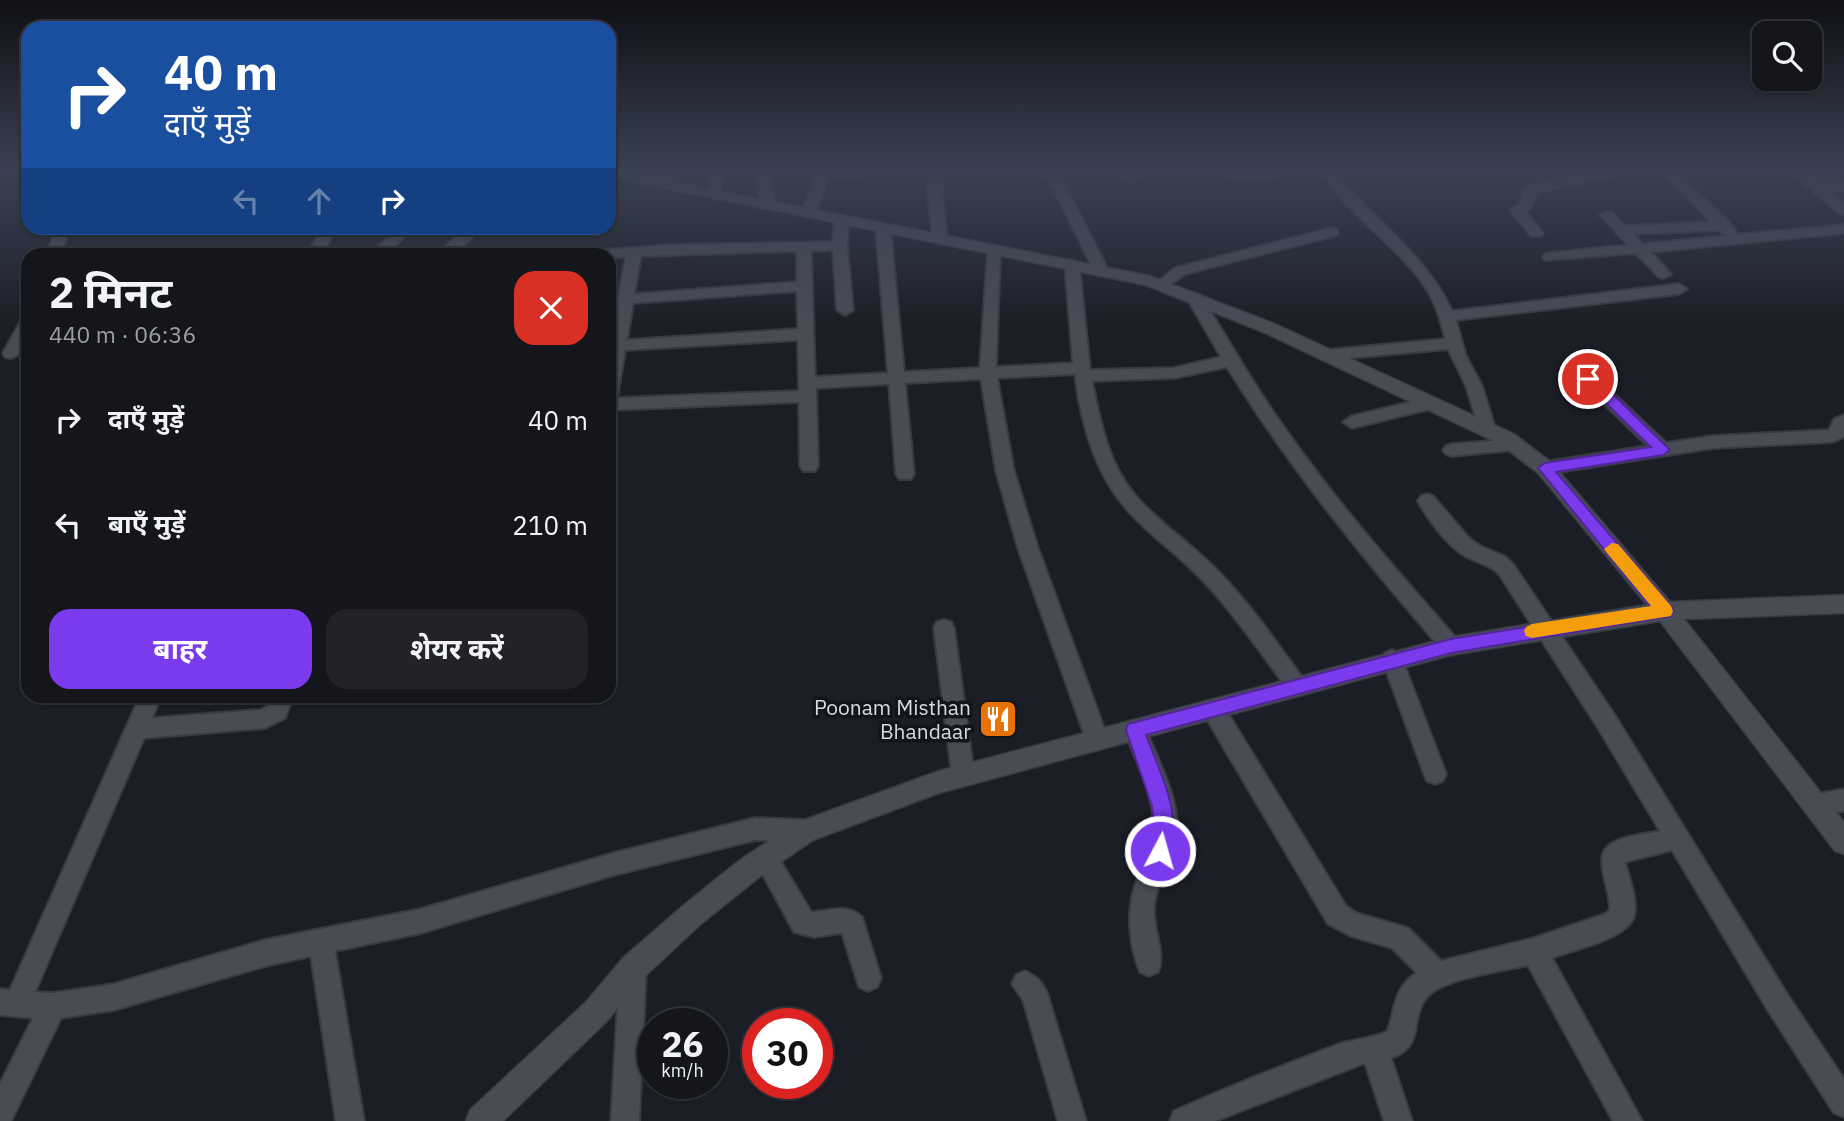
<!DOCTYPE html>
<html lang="hi">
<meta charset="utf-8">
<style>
:root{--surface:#14161c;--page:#212329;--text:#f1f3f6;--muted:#9d9fa3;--line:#33353b;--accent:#7c3aed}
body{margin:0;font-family:"IBM Plex Sans","Noto Sans Devanagari",sans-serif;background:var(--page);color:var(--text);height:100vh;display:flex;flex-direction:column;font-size:26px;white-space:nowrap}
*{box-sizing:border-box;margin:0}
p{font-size:23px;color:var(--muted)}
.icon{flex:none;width:38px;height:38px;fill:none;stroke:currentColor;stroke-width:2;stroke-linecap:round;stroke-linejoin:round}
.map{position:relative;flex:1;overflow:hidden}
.sheet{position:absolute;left:21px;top:248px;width:595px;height:455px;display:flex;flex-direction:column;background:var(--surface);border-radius:21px;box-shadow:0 2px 5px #0004,0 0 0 2px var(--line)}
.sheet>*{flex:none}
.banner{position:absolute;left:21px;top:21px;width:595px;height:214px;border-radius:21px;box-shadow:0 2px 5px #0004,0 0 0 2px var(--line);background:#1a4fa0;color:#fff;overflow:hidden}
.buttons{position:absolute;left:1752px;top:21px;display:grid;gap:14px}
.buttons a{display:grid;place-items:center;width:70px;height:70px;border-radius:14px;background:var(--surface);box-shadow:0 2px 5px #0004,0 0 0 2px var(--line);font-size:35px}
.speed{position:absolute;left:637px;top:1008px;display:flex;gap:14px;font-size:35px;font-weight:700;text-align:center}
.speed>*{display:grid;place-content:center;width:91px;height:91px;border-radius:50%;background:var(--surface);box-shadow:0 2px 5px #0004,0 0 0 2px var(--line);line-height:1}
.speed small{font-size:18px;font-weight:400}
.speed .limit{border:10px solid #d22;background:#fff;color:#111}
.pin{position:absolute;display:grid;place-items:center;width:60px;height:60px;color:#fff;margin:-30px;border:4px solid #fff;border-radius:50%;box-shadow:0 2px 7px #0007}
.me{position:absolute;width:77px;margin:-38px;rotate:6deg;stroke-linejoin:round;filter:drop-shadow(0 0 5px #0008)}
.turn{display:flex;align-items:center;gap:24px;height:147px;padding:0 28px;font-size:32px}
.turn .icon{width:91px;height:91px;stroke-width:2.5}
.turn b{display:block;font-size:49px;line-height:60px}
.lanes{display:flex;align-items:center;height:66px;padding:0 28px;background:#0003;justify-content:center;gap:35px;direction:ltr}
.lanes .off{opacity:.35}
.round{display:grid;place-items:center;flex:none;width:74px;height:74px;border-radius:21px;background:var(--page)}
.overview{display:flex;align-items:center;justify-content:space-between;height:119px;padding:0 28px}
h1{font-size:42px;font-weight:700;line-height:52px}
.primary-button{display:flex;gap:14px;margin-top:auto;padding:14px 28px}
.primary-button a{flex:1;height:80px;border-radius:21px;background:var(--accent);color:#fff;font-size:28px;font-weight:700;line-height:80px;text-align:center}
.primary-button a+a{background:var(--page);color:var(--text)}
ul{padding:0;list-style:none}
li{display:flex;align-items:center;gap:21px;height:105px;padding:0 28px}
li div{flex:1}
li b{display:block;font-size:26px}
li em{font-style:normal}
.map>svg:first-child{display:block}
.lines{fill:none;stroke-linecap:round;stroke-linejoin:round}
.minor-casing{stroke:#383a41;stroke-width:4}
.tertiary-casing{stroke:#383a41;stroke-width:3}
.minor{fill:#494c55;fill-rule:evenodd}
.tertiary{fill:#494c55;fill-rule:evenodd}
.route{fill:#7c3aed;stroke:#51269a;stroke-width:2}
.slow{fill:#f59e0b}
.labels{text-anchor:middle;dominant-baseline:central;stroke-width:7;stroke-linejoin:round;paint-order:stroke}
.poi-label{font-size:21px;fill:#d8d9df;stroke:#12151c;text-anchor:end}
</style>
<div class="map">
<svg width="1844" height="1121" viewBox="0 0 1844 1121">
<rect width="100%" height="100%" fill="#1b1e26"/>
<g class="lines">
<g class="minor-casing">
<g id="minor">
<path d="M653 172H666L677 186 675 189H665Z"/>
<path d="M708 172H721V198L716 199 709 195Z"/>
<path d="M755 172H768L775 205 773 208H763L761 205Z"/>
<path d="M817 172H865L858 176 828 177 816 213 809 217 802 213Z"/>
<path d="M930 172H943L942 192 947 240 940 244 933 240 928 192Z"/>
<path d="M1045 172H1058L1108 270 1106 273H1096L1094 270Z"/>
<path d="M1114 172H1129L1139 179 1132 183Z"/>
<path d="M1224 172H1288C1275 182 1237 182 1224 172Z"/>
<path d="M1323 172H1336C1373 220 1426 254 1452 311L1679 284 1687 289 1679 294 1456 320 1466 356 1482 386 1495 428 1486 434 1480 432 1466 386 1448 349 1327 360 1319 355 1327 350 1445 339C1441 322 1436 303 1426 288 1398 245 1348 217 1323 172Z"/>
<path d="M1594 172H1617L1615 175 1536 193 1532 207 1526 212 1543 233 1541 236H1531L1510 210 1519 205 1525 187Z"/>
<path d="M1662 172H1675L1730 223 1736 232 1733 235 1844 225V233L1651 252 1671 274 1664 278 1659 277 1636 253 1545 260 1543 257 1545 254 1550 253 1628 245 1600 215 1607 211 1612 212 1625 226 1711 222ZM1719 230 1727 236 1643 244 1633 234Z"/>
<path d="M1791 172H1806L1820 183 1844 182V190L1829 191 1844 203V214L1839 213Z"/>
<path d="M842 216 849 220 847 246 853 310 845 315 837 310 833 250 811 251 815 377 888 373 876 228 883 224 890 228 904 372 980 368 988 248H998L1000 251 996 367 1073 363 1065 264 1067 261 1072 260 1079 264 1090 370 1174 368 1221 357 1187 298 1195 293 1200 295C1229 340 1254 386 1286 430 1338 504 1398 572 1458 640L1461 646 1458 652 1451 655 1444 652C1365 561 1290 469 1227 367L1174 378 1092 381C1100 421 1108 463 1135 495 1159 523 1192 544 1218 571 1250 604 1277 643 1304 680L1308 686 1304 692 1297 695 1290 692C1262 655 1236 616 1204 582 1182 558 1155 539 1133 516 1096 479 1081 424 1075 374L997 378 1014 471 1038 548 1108 739 1105 746 1097 749 1089 746 1086 739 1018 548 996 471 981 379 905 383 914 474 911 479H899L896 474 889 384 816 388 818 466 815 471H803L800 466 799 402 609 410V341L626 257 562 256 564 253 673 245 833 242 835 220ZM797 251V282L634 294 641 256ZM797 291 798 329 627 340 633 303ZM798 340 799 391 617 398 625 350Z"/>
<path d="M51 228H65L66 239 61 256H47L52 239Z"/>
<path d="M322 228H336L322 256H307Z"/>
<path d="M399 228H414L384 256H368Z"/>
<path d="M467 228H482L452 256H439L440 251Z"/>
<path d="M1332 228 1337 229V235L1185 274 1162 290 1154 285 1175 268Z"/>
<path d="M28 317C28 331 27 354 11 358L5 357 3 353 22 319Z"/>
<path d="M1588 374 1594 375 1666 443 1713 436 1829 430 1834 419 1844 415V437L1832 442 1713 448 1545 474 1539 473 1536 468 1539 463 1545 462 1648 446 1582 383 1580 379 1582 375Z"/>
<path d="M1432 397 1440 403 1438 407 1352 428 1343 422 1352 416Z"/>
<path d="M1517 439 1526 445 1523 449 1452 456 1446 454 1443 450 1446 446 1452 444Z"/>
<path d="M1427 494 1433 496 1469 538 1480 546 1504 556 1513 564 1614 714 1787 994 1844 1079V1117L1834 1113 1769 1012 1672 850 1625 862C1629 878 1638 900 1634 916 1628 939 1572 950 1552 958L1642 1121H1613L1528 965C1502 971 1446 978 1428 996 1408 1017 1427 1046 1391 1058L1412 1121H1384L1365 1063 1215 1121H1170L1174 1111C1228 1087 1283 1065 1339 1044 1352 1040 1376 1037 1386 1032 1394 1028 1389 988 1417 973L1392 948 1351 936 1328 924 1205 716 1202 709 1205 702 1213 700 1221 702 1346 906 1356 913 1408 928 1441 961 1534 938 1605 914 1610 910C1610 893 1602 877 1602 861 1601 836 1642 835 1660 831L1598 728 1499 574C1489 564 1477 563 1465 556 1447 545 1428 520 1418 501L1421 496Z"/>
<path d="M944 620 951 622 954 628 974 775 971 782 963 785 955 782 952 775 934 628 937 622Z"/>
<path d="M1392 650 1399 653 1402 659 1446 774 1443 781 1435 784 1427 781 1424 774 1382 659 1385 653Z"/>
<path d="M140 696H161L152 718 261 710 269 705 272 696H293L285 718 265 728 144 738 35 992 53 993 114 984 265 940 421 909 614 853 755 818 805 820 813 823 817 831 813 839 805 842 755 840 614 875 421 933 335 951 364 1121H336L311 956 265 966 114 1010 61 1018 11 1121H0V1084L33 1018 0 1015V989L10 990Z"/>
<path d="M1135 720 1143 723 1146 730C1159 764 1184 805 1175 843 1169 865 1155 885 1154 909 1153 930 1166 953 1158 972L1149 976 1140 972C1129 945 1126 910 1136 883 1142 867 1151 850 1153 832 1157 798 1136 761 1124 730L1127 723Z"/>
<path d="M1844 789V811L1816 815 1808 812 1805 804 1808 796Z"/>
<path d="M766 847 774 850 811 912C830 912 846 902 862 917L881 978 877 987 868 991 859 987 842 933 814 937 794 932 754 858 758 850Z"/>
<path d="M633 955 642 959 646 968 639 1121H611L620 968 624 959Z"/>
<path d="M1025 971C1036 976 1042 982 1047 993L1086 1121H1058L1023 1000 1012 984 1016 975Z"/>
</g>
</g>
<g class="tertiary-casing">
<path id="tertiary" d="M609 172H624L1150 276 1275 324 1514 434 1552 463 1670 602 1844 595V613L1684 619 1844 822V854L1835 851 1660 621 1451 655 939 793 813 840 758 878 702 923 643 978 606 1022 503 1121H466L470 1110 586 1002 623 958 684 905 740 860 796 823 939 771 1451 637 1647 605 1538 473 1500 444 1263 332 1146 285 609 177Z"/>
</g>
<use href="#minor" class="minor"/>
<use href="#tertiary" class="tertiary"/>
</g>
<linearGradient id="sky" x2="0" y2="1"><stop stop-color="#0f1015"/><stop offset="0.52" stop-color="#394152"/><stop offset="1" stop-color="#394152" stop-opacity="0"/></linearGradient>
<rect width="1844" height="328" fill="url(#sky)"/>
<path class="route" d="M1588 374 1593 375 1670 450 1663 455 1556 472 1671 606 1673 611 1671 616 1451 653 1146 735C1160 773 1185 817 1167 857L1160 860 1153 857 1150 851 1155 832 1152 806 1126 730 1128 724 1451 639 1651 607 1538 468 1545 463 1651 447 1584 382V375Z"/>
<path class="slow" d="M1612 543 1618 544 1671 606 1673 611 1671 616 1532 638 1526 636 1524 631 1526 627 1532 624 1651 606 1607 553 1604 549Z"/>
<defs>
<g id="restaurant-square" transform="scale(2.0125)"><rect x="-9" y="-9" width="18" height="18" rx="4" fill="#e8710a" stroke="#12151c"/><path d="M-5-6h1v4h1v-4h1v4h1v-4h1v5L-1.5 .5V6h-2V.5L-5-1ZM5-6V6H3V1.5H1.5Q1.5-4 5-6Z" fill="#fff"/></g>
</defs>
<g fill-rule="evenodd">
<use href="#restaurant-square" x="998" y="719"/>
</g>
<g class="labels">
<g class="poi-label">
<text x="971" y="707">Poonam Misthan<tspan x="971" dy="24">Bhandaar</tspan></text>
</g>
</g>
</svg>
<div class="buttons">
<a><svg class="icon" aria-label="search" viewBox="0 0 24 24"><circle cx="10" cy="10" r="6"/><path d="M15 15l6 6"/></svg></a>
</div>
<div class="speed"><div>26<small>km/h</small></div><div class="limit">30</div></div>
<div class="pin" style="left:1588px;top:379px;background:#d93025"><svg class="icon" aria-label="arrive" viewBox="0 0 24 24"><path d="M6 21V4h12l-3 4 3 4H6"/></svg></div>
<svg class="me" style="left:1160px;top:851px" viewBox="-20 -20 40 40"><circle r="17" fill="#7c3aed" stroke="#fff" stroke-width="3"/><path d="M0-11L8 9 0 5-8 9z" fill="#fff"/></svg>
<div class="banner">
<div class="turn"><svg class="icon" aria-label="right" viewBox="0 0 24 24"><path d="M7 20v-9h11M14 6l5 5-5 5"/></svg><div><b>40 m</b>दाएँ मुड़ें</div></div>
<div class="lanes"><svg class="icon off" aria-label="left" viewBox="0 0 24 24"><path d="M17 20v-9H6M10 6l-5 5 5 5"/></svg><svg class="icon off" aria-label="ahead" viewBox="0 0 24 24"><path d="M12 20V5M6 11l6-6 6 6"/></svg><svg class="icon" aria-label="right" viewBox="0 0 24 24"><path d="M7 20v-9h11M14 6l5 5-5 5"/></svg></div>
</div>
<section class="sheet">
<div class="overview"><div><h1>2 मिनट</h1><p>440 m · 06:36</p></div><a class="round" style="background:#d93025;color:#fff"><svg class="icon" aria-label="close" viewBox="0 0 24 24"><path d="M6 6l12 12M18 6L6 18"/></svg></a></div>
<ul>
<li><svg class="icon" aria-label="right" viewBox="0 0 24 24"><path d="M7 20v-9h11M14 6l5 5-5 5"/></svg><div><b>दाएँ मुड़ें</b></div><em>40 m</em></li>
<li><svg class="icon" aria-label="left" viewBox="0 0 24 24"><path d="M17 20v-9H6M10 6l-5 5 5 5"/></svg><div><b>बाएँ मुड़ें</b></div><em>210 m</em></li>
</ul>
<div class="primary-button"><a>बाहर</a><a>शेयर करें</a></div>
</section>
</div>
